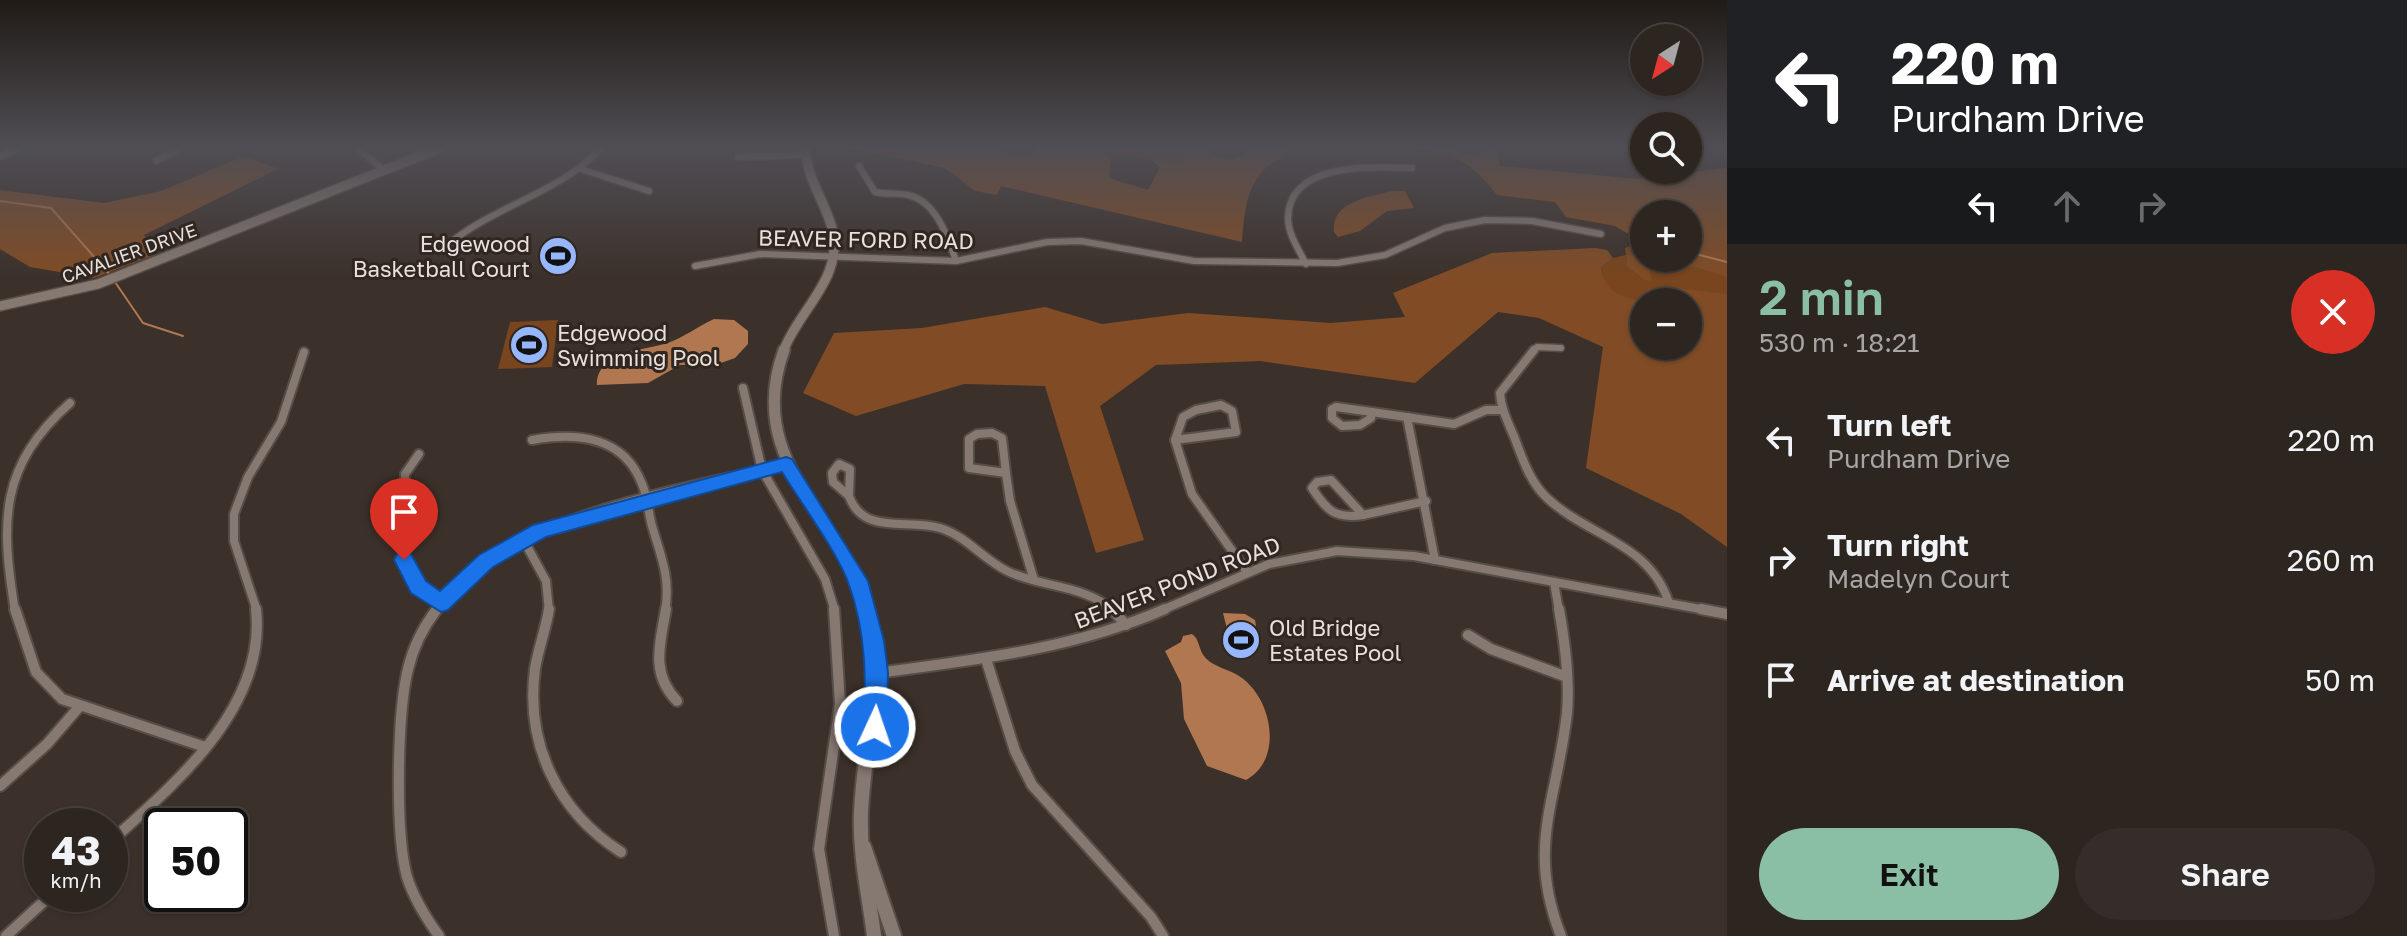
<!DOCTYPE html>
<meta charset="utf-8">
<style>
:root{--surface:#2d2520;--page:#352d29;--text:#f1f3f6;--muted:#a7a5a5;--line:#48423e;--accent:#8abfa5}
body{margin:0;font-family:"Golos Text",sans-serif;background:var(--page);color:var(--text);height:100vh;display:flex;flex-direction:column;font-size:30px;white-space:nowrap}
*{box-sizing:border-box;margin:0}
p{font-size:26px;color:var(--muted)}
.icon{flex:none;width:44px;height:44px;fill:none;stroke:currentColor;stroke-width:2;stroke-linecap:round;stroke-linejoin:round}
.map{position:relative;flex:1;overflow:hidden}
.panel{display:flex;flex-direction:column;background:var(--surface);width:680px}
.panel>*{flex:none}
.top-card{background:#202124;color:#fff;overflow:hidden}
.needle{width:52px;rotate:216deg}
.tools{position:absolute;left:1630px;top:24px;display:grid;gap:16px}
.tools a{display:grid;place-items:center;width:72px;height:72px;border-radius:50%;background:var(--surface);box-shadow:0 2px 6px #0004,0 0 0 2px var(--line);font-size:40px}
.speed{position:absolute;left:24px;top:808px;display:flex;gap:16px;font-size:40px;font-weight:700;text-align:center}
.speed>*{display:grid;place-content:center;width:104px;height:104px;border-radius:50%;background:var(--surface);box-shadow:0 2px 6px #0004,0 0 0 2px var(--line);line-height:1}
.speed small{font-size:20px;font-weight:400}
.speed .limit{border:4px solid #111;border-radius:12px;background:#fff;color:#111}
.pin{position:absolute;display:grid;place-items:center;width:68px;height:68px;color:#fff;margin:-82px -34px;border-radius:50% 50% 50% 0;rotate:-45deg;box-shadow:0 0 8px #0007}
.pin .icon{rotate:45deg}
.me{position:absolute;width:88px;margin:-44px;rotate:3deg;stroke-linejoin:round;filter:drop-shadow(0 0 6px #0008)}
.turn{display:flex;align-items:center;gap:28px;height:168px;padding:0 32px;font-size:36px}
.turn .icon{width:104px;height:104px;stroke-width:2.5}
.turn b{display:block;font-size:56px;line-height:68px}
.lanes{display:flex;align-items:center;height:76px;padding:0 32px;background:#0003;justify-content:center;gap:40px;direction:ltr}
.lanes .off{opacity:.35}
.round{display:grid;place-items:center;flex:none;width:84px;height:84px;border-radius:42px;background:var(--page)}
.head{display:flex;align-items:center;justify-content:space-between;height:136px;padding:0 32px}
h1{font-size:48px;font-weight:600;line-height:60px;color:var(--accent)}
.button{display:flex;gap:16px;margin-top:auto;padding:16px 32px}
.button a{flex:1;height:92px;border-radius:48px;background:var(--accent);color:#111;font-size:32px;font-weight:600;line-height:92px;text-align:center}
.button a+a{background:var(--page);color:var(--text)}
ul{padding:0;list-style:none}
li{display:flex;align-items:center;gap:24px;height:120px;padding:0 32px}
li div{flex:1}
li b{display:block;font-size:30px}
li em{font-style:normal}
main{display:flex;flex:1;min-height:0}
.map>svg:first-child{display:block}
.green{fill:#78451e;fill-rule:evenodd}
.forest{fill:#814c25;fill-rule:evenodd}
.water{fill:#b07750}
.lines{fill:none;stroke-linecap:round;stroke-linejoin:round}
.stream{stroke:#b07750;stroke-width:2}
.street-far2-casing{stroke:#554d47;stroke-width:9}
.street-far1-casing{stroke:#554d47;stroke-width:12}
.street-casing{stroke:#554d47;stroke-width:14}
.secondary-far2-casing{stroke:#554d47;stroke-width:12}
.secondary-far1-casing{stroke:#554d47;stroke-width:15}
.secondary-casing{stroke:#554d47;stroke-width:18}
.street-far2{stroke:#867971;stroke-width:6}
.street-far1{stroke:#867971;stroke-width:8}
.street{stroke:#867971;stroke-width:10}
.secondary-far2{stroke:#867971;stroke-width:9}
.secondary-far1{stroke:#867971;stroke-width:11}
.secondary{stroke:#867971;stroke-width:14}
.route{fill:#1a73e8;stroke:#114b97;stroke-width:2}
.labels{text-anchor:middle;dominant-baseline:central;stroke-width:6;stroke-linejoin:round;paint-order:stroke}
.far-street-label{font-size:18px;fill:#e7e0dc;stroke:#312720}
.street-label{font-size:22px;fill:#e7e0dc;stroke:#312720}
.poi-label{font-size:22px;fill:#e7e0dc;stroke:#312720;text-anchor:start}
</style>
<main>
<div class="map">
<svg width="1727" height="936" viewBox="0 0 1727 936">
<rect width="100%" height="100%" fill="#3c312a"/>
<g class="green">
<path d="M1100 146H1188V147L1182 165 1098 151Z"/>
<path d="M1727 170V366L1688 346V302C1659 300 1605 310 1601 268L1613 258 1626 255 1625 248 1637 243 1618 184ZM1644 214H1688V258H1644Z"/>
<path d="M558 320 552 367 498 369 510 322Z"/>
</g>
<g class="forest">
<path d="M839 146H986L1023 156 1035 154 1033 146H1100L1098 151 1111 157 1109 178 1148 190 1160 167 1150 159 1182 165 1188 146H1207L1209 152C1242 168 1233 155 1256 146 1264 143 1280 146 1289 146V154C1248 170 1245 203 1242 242L1001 186 997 195 975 191 945 168Z"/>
<path d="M1395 146H1452V150L1474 156 1486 152 1489 146H1496L1500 166 1638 179 1727 168V277L1696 267 1650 262 1647 264 1652 281 1645 280 1627 266V255L1644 251V258H1688V214H1644L1642 242 1615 226 1566 217 1555 202 1497 195C1465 153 1445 152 1395 146Z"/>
<path d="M244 156 278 169 144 235 154 255 94 278 30 267 0 249V190L104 203 161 191Z"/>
<path d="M1392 191H1405L1414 208 1387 211 1360 231 1338 237 1334 232C1331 201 1369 197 1392 191Z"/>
<path d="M1595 248 1607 250 1613 258 1601 268C1604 291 1622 298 1643 301L1648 289 1668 287 1727 294V547L1681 514 1586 468 1603 347 1539 318 1498 312 1415 383 1260 361 1156 365 1100 406 1144 540 1096 553 1045 386 964 384 856 416 803 393 834 333 922 328 1045 307 1102 324 1188 313 1331 323 1405 317 1393 293 1492 253ZM1688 302V346H1644V302Z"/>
</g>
<g class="water">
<path d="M714 319 734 320 748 331V344L735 358 718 364 680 365 648 383 597 385C596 352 645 350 668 343 684 337 699 326 714 319Z"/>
<path d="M1223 613 1245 614 1255 620 1256 626 1249 631 1254 650 1232 649Z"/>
<path d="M1192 634C1200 640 1198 648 1204 656 1213 668 1231 669 1242 678 1273 701 1283 760 1246 780L1207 766 1184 719 1181 683 1165 651 1181 642 1183 636Z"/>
</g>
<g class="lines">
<g class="stream">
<path d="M0 201 51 208 111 276"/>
<path d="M1688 252 1727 262"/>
<path d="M115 282 143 323 183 336"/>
</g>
<g class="street-far2-casing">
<g id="street-far2">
<path d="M355 146 384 170"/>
<path d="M1 156 25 146"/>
<path d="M738 157 804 155"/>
<path d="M156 161 184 146"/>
<path d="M859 166 875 192C886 195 897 192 908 195 936 201 948 237 956 261"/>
<path d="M581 169 649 191"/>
<path d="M450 243C498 204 561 193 603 146"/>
<path d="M1306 264C1299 250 1288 234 1288 218 1289 161 1373 167 1412 168"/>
<path d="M695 266 760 254 956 261 1047 242 1081 241 1194 261 1337 263 1385 255 1445 228 1485 220 1532 221 1601 234"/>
<path d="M1533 352 1537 347 1561 348"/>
</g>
</g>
<g class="street-far1-casing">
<g id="street-far1">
<path d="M1534 350 1500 393C1501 410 1509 424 1515 439 1523 460 1530 482 1547 498 1589 537 1650 543 1669 603"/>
<path d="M743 388 762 470 825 579 835 611"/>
<path d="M1221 405 1232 411 1236 432 1175 440 1183 417 1196 410Z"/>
<path d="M1336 407 1372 412 1371 418 1360 425 1342 426 1332 418V409Z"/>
<path d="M1372 412 1454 424 1486 410H1503"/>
<path d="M1407 417 1435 560"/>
<path d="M992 433 1002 438 1006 473 969 468V439L977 434Z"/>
<path d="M532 440C576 432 624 436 642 484 648 497 648 512 652 526 661 556 671 579 665 611"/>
<path d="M1175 440 1192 494 1247 572"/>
<path d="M419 454 405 474 404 560 419 587 441 603"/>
<path d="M839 464 850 469 849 496 833 482 832 473Z"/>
<path d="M1006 473 1010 501 1034 580"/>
<path d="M1331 480 1363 515C1335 519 1327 511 1312 488L1317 482Z"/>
<path d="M849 496C863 536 908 518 940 528 966 536 983 559 1007 571 1042 588 1083 584 1114 611"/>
<path d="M1363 515 1426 501"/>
<path d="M523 539 546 581 549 611"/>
<path d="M1554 582 1559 611"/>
<path d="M15 611C0 520 0 465 70 403"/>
<path d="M257 611 234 541V514L248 477 281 422 304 352"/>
<path d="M436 611C511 512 672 493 786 464"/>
<path d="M1160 611 1269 564 1337 551 1414 556 1711 611"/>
</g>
</g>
<g class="street-casing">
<g id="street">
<path d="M15 609 36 672 62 699 205 747"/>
<path d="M437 609C424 626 413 648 408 669 397 714 395 833 407 877 414 899 426 918 439 936"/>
<path d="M549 609C546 629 538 649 535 669 525 744 558 812 621 852"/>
<path d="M666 609C660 644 650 673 677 701"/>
<path d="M1112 609 1126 625"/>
<path d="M1559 609C1565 643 1570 679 1567 713 1557 801 1526 847 1561 936"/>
<path d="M1701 609 1727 614"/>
<path d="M1468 635 1491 649 1567 677"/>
<path d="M986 659 1015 751 1032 785 1151 917 1163 936"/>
<path d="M877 673C975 660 1074 649 1165 609"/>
<path d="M0 786 47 744 79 707"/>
<path d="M110 842C176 783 267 707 256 609"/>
<path d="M6 936 52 894"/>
<path d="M834 936 819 849 840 704 834 609"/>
</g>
</g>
<g class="secondary-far2-casing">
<g id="secondary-far2">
<path d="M0 306 98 284 445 146"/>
<path d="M783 352C798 310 845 278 832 228 824 199 806 178 805 146"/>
</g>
</g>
<g class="secondary-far1-casing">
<path id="secondary-far1" d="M784 350C743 462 841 515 868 611"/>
</g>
<g class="secondary-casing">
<g id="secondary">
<path d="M867 609C886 679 864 742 861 812 859 854 869 895 874 936"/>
<path d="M864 847 894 936"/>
</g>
</g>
<use href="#street-far2" class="street-far2"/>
<use href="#street-far1" class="street-far1"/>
<use href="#street" class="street"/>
<use href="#secondary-far2" class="secondary-far2"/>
<use href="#secondary-far1" class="secondary-far1"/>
<use href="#secondary" class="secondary"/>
</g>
<linearGradient id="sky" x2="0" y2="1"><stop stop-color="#211b17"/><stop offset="0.53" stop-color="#504e55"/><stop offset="1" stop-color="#504e55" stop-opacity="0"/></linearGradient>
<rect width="1727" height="277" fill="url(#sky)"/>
<path class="route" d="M786 457 792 459 868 581 884 641 888 673 886 727 883 734 875 738 867 734 864 727C866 678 866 632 849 585 839 554 800 502 782 472L546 537 493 567 448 610 441 612 411 593 394 560 397 554H411L426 581 440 591 479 555 533 525Z"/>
<defs>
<g id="stadium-disc" transform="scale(2)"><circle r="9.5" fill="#96b6fd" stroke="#312720"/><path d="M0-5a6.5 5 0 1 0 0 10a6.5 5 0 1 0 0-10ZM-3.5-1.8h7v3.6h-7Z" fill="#111"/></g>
</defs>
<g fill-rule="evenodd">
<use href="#stadium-disc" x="558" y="256"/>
<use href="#stadium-disc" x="529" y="345"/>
<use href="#stadium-disc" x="1241" y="640"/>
</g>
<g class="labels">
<g class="far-street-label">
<text transform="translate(129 253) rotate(-20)">CAVALIER DRIVE</text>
</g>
<g class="street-label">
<text transform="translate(866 239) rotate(1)">BEAVER FORD ROAD</text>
<text transform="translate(1177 582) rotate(-21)">BEAVER POND ROAD</text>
</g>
<g class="poi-label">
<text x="530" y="243" text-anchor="end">Edgewood<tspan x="530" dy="25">Basketball Court</tspan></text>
<text x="557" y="332">Edgewood<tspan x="557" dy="25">Swimming Pool</tspan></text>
<text x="1269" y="627">Old Bridge<tspan x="1269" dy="25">Estates Pool</tspan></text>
</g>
</g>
</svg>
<div class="tools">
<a><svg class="needle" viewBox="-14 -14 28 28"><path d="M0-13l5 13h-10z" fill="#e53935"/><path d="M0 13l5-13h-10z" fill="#a7a5a5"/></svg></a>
<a><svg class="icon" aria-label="search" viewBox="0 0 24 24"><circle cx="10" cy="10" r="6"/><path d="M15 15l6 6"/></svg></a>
<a>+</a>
<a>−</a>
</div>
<div class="speed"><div>43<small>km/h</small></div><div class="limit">50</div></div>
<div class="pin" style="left:404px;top:560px;background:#d93025"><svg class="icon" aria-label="arrive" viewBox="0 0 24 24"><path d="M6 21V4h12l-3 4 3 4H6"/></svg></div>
<svg class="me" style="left:875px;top:727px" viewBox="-20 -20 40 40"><circle r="17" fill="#1a73e8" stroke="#fff" stroke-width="3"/><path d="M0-11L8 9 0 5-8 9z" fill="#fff"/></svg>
</div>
<section class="panel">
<div class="top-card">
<div class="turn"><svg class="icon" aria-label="left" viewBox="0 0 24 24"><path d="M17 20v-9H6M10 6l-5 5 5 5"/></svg><div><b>220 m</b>Purdham Drive</div></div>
<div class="lanes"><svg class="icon" aria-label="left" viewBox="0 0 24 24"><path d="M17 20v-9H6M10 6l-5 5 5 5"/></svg><svg class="icon off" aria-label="ahead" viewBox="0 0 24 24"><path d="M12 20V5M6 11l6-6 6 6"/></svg><svg class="icon off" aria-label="right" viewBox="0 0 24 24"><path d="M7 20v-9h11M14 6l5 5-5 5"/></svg></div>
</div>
<div class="head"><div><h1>2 min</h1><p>530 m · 18:21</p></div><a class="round" style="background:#d93025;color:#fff"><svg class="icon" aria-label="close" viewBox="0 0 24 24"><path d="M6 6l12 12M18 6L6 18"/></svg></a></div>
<ul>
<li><svg class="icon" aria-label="left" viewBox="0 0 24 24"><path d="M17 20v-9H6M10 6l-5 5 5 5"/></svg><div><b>Turn left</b><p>Purdham Drive</p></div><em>220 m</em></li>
<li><svg class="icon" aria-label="right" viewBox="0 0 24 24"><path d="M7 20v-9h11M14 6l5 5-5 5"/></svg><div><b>Turn right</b><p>Madelyn Court</p></div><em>260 m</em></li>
<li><svg class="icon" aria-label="arrive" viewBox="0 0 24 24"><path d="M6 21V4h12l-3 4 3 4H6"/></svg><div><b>Arrive at destination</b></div><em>50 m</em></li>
</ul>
<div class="button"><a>Exit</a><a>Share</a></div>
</section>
</main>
